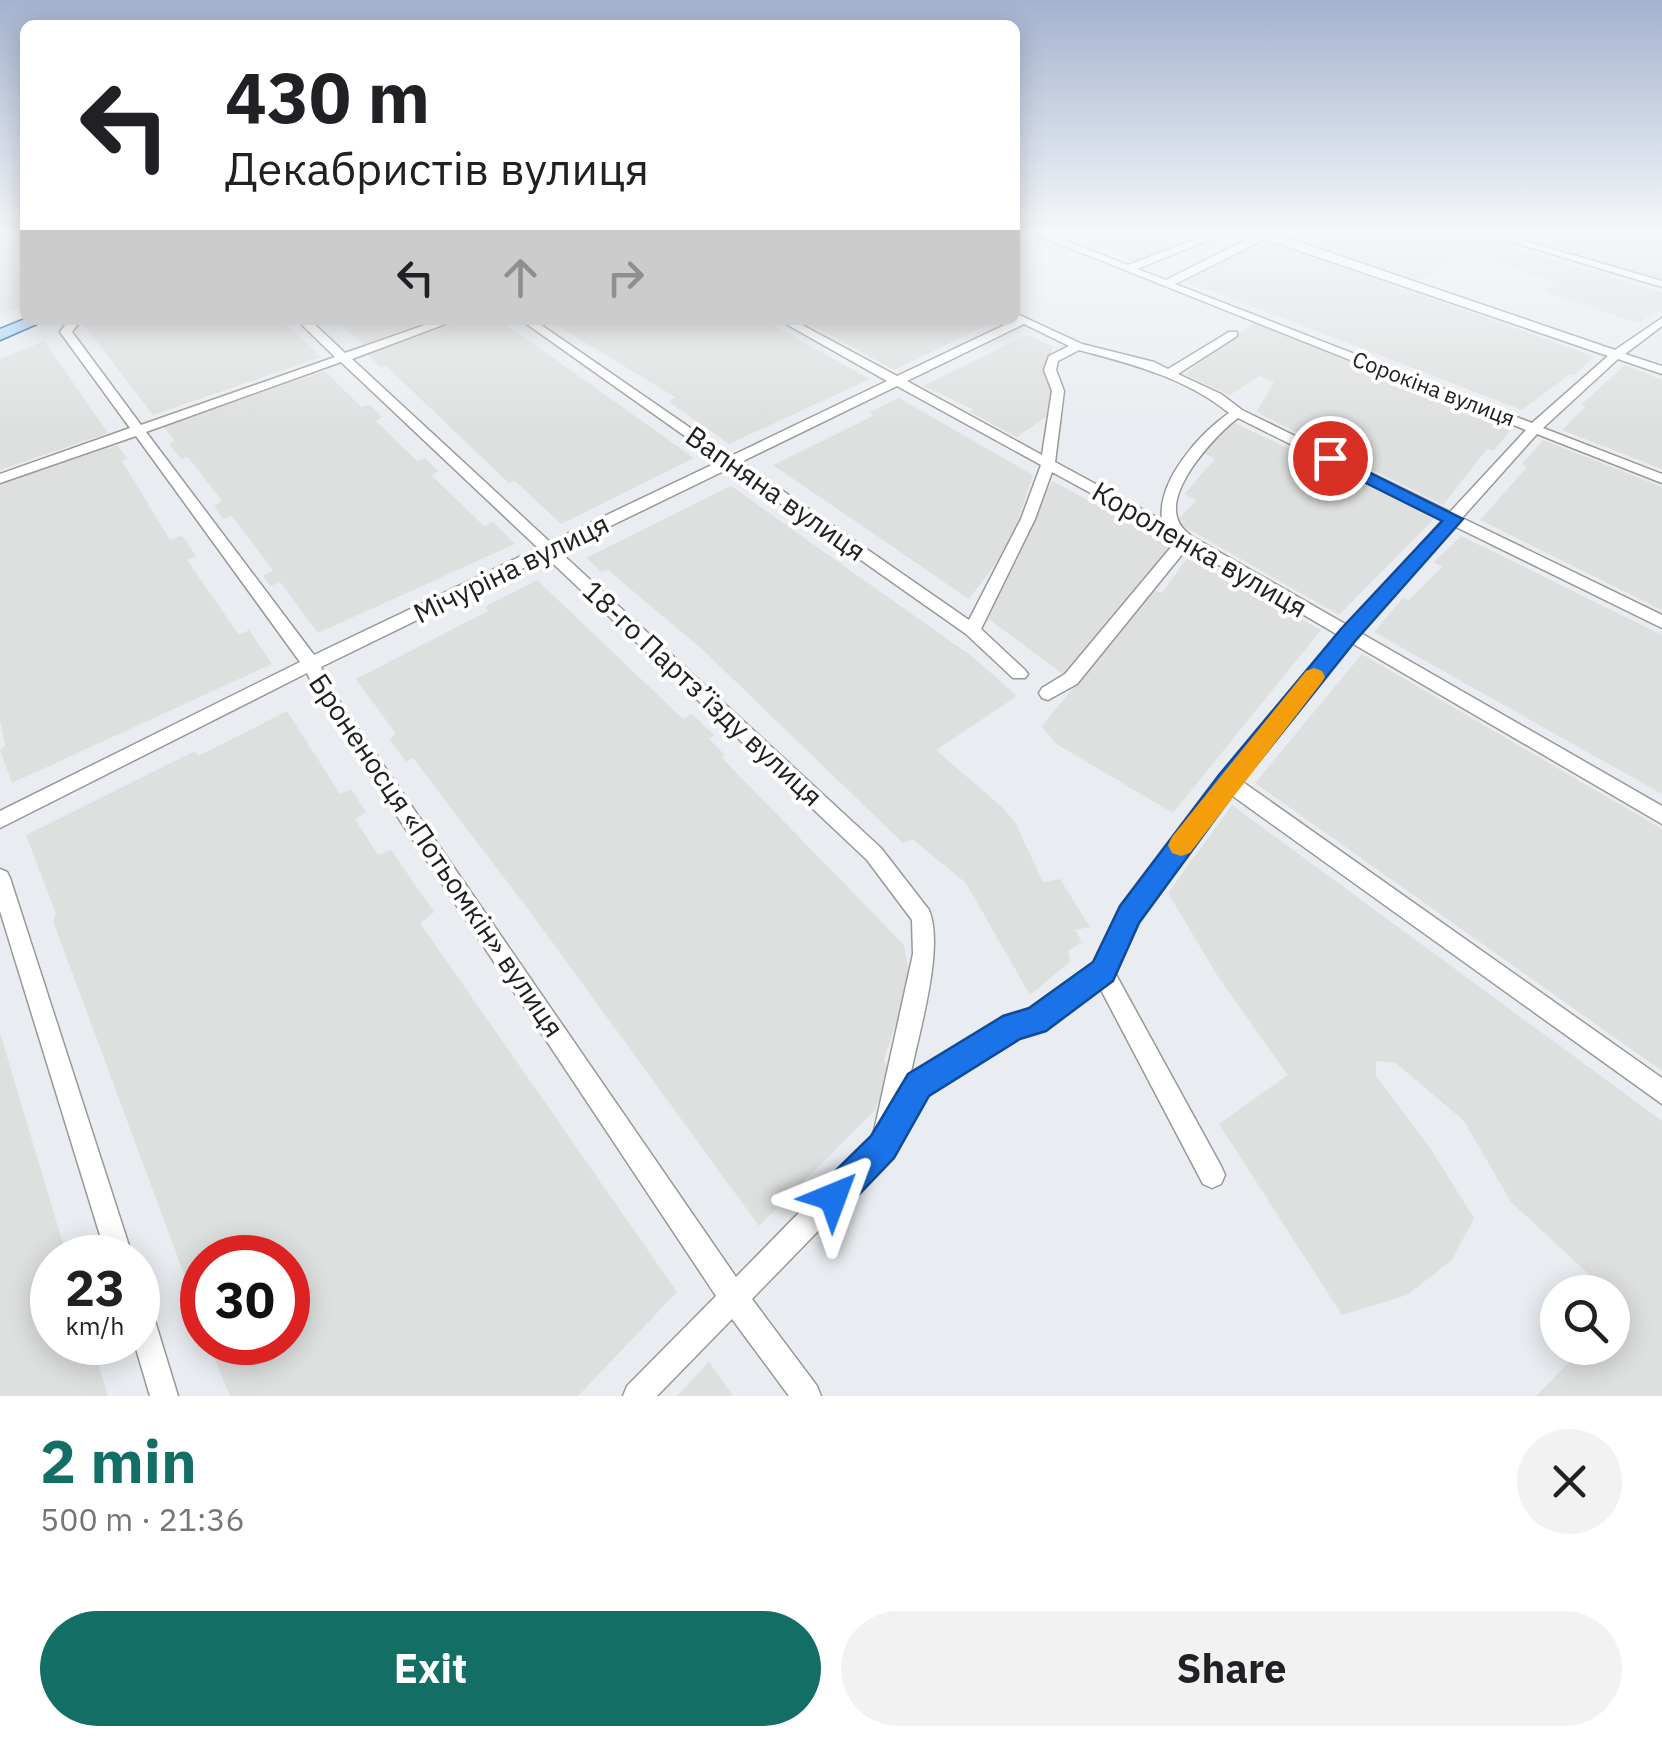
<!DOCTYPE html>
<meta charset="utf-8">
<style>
:root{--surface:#fff;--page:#f2f2f2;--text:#202124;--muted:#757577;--accent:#136f65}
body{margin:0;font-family:"IBM Plex Sans",sans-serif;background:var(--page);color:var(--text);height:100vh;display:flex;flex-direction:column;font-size:38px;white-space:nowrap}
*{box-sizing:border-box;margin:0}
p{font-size:32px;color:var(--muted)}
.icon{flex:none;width:55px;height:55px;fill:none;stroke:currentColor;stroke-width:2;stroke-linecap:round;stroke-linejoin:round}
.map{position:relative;height:1396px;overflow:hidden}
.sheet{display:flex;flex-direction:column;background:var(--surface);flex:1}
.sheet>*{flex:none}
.top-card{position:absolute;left:20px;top:20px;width:1000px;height:305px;border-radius:15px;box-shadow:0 5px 25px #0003;background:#fff;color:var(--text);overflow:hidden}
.tools{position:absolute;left:1540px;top:1275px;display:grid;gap:20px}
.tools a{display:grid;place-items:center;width:90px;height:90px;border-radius:50%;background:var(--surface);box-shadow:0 5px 25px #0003;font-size:50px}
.speed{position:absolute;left:30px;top:1235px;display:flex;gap:20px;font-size:50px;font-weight:700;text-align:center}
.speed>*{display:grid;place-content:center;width:130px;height:130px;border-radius:50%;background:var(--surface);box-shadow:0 5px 25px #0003;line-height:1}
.speed small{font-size:25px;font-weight:400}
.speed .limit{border:15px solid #d22;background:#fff;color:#111}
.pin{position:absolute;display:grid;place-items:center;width:85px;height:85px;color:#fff;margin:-42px;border:5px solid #fff;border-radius:50%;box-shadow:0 2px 10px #0007}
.me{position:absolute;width:110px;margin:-55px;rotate:44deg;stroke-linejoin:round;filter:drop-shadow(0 0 8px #0008)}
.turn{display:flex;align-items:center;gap:35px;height:210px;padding:0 40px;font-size:45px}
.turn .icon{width:130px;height:130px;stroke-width:2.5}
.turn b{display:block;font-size:70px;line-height:85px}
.lanes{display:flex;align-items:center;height:95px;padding:0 40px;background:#0003;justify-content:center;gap:50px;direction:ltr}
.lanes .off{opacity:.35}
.round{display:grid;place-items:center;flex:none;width:105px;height:105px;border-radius:52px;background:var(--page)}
.overview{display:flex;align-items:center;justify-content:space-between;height:170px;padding:0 40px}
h1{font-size:60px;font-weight:700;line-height:75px;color:var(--accent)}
.button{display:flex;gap:20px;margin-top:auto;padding:20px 40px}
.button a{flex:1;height:115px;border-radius:60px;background:var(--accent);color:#fff;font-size:40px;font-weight:700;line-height:115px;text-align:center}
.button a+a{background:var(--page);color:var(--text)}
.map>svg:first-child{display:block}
.residential{fill:#dedfdf}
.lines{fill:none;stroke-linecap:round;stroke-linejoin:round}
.minor-casing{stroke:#989898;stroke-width:3}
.primary-casing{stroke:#03499c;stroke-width:3}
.minor{fill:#fff;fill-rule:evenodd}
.primary{fill:#a5d4fa;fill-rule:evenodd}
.route{fill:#1a73e8;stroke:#114b97;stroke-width:2.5}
.slow{fill:#f59e0b}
.labels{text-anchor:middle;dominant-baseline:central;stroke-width:8;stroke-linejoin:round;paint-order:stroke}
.far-street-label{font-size:22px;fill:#212121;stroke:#fff}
.street-label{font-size:28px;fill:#212121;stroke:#fff}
</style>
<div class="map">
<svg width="1662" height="1396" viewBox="0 0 1662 1396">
<rect width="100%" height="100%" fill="#e9edf1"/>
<g class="residential">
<path d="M0 233H25V305L0 315Z"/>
<path d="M1061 233H1203L1133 262Z"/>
<path d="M1463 233 1662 292V310L1637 323 1543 291 1556 283 1466 251 1420 280 1283 234Z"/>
<path d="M1504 233H1662V280L1517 235Z"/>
<path d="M1263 239 1594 356 1575 375 1570 374 1522 410 1183 280Z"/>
<path d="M281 320 321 357 153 415 81 321Z"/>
<path d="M335 320H430L364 344Z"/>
<path d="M466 320H500L694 458 561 524 515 481 509 483 386 366 381 368 367 354Z"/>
<path d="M548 320H763L870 379 729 444 669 402 675 397Z"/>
<path d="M802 320H997L894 370Z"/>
<path d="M1254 323 1289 336 1514 427 1493 451 1487 449 1443 505 1264 416 1257 411 1274 382 1259 376 1230 395 1185 374Z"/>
<path d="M1028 335 1054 347 1048 359 1052 391 1050 414 1017 437 970 412 973 409 923 386Z"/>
<path d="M44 341 108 433 0 470V359Z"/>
<path d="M1625 365 1662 380V469L1562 430 1585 407 1581 405Z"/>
<path d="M325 371 361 407 370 405 382 417 376 421 417 461 425 458 438 471 431 475 484 526 493 522 515 544 318 633 280 582 271 586 263 576 273 570 232 516 223 519 214 506 222 501 188 457 181 459 169 444 175 441 163 426Z"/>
<path d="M899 398 1033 475 1010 545 969 599 773 465 873 416 870 412Z"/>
<path d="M1232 422 1347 476 1434 519 1339 615 1176 522 1196 500 1184 494 1215 459 1202 452Z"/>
<path d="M1543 440 1662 487V610L1480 520 1527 467 1522 464Z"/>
<path d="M117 445 127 458 122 461 170 540 182 535 196 556 187 560 239 635 249 630 272 664 12 783 0 750 5 746 0 720V483Z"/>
<path d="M1052 481 1172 545 1064 675 986 617Z"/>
<path d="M731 486 974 658 1017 696 936 750 1005 810 1016 824 1043 882 1060 879 1090 927 1075 930 1082 942 1068 951 1070 962 1030 995 966 883 912 839 903 843 704 651 608 570 602 572 586 558Z"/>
<path d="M1461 536 1662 635V794L1374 632 1403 598 1409 600 1442 567 1434 562Z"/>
<path d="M1187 558 1321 630 1173 813 1055 743 1042 726 1153 590 1162 593Z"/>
<path d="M537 580 683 719 692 714 714 735 709 739 725 755 722 758 904 945 910 979 884 1060 890 1071 875 1110 759 1226 534 917 413 758 406 762 389 739 396 734 356 679 488 611 485 607Z"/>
<path d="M1362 654 1662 829V1071L1255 783Z"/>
<path d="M287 711 340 794 351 789 366 812 355 819 378 855 391 850 434 912 420 923 677 1292 578 1396H230L215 1359 225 1350 222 1343 288 1342V1258H202V1289L194 1267 184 1274 53 921 56 914 26 835 195 751 198 756Z"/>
<path d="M1232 805 1662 1121V1396H1536L1583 1348H1612L1613 1317 1623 1306 1511 1202 1464 1121 1396 1063 1376 1061V1076L1430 1148 1474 1218 1452 1260 1407 1295 1342 1315 1219 1124 1288 1075 1217 975 1168 893Z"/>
<path d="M0 1033 67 1257 52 1258V1342L92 1343 108 1396H0Z"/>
<path d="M709 1362 733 1396H677Z"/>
</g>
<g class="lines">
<g class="minor-casing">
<g id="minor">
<path d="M1032 233H1046L1128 265 1212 233H1226L1137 269 1166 280 1255 235 1253 233H1273L1615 350 1662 318V326L1625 354 1662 366V374L1618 359 1543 428 1662 474V483L1537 434 1462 518 1662 615V628L1454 526 1359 632 1662 806V824L1350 642 1240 780 1662 1078V1104L1230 794 1137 922 1114 971 1221 1166 1225 1175 1221 1184 1212 1188 1203 1184 1100 988 1044 1028 1019 1036 926 1093 891 1156 752 1299 817 1386 821 1396H789L732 1319 657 1396H623L627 1386 716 1296 320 700 307 673 0 828V811L300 662 136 436 0 483V474L130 428 60 332 69 320H81L72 332 141 425 335 357 297 320H310L345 353 439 320H456L352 359 550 542 720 461 521 320H534L731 456 887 381 779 320H793L897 376 1015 320V313L1082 344 1154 362 1168 369 1229 332H1237V336L1178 374 1221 394 1242 410 1450 512 1526 430ZM1265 239 1608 356 1532 423 1175 284ZM1024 324 1069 346 1049 356 1044 370 1052 391 1042 455 907 381ZM1079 350C1132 364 1186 378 1229 413 1199 434 1157 481 1162 520L1055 462 1064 391 1056 370 1058 361ZM341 362 538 548 314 655 146 432ZM897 386 1041 465 1021 519 969 620 741 462ZM1238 418 1443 520 1347 625 1191 536C1185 530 1179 526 1177 517 1168 487 1215 435 1238 418ZM730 468 966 634 1013 678H1025L1028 674 1025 670 981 629 1035 519 1052 472 1177 540 1065 674 1042 688 1039 693 1042 698 1048 700 1077 684 1188 547 1338 635 1221 777 1122 908 1095 965 1030 1010 1006 1018 910 1077C918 1035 945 948 929 910L881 848 559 551ZM546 557 867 860 912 920 913 954 874 1131 875 1135 736 1277 333 692 321 667Z"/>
<path d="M1482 233H1498L1662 281V287Z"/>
<path d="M0 869 7 872 10 878 133 1258H107L0 911Z"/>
<path d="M138 1297 148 1301 152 1311 178 1396H150L134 1342H138Z"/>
</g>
</g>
<g class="primary-casing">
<path id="primary" d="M25 319 46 320 0 340V329Z"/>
</g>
<use href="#minor" class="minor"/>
<use href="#primary" class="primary"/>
</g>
<linearGradient id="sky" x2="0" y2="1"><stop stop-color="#a4b2cf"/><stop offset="0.54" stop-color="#f5f7f9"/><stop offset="1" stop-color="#f5f7f9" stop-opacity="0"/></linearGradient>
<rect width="1662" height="429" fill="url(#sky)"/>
<path class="route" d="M1330 453 1463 519 1356 640 1237 789 1139 923 1113 981 1046 1031 1020 1039 929 1096 894 1158 845 1209 833 1214 821 1209 816 1197 821 1185 871 1136 908 1074 1003 1016 1029 1008 1093 962 1120 906 1219 775 1341 629 1442 521 1324 462 1321 458Z"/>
<path class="slow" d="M1314 668 1322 671 1325 677 1322 682 1190 853 1181 856 1172 853 1168 845 1172 837 1306 671Z"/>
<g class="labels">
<g class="far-street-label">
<text transform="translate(1434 388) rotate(21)">Сорокіна вулиця</text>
</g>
<g class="street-label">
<text transform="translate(776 493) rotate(35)">Вапняна вулиця</text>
<text transform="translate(1200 549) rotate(30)">Короленка вулиця</text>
<text transform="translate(511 568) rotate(-26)">Мічуріна вулиця</text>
<text transform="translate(703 693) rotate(43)">18-го Партз’їзду вулиця</text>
<text transform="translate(437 855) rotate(56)">Броненосця «Потьомкін» вулиця</text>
</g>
</g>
</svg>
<div class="tools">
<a><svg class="icon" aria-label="search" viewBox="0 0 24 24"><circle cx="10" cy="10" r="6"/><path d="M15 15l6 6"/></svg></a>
</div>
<div class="speed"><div>23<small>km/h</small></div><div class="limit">30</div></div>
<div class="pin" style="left:1330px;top:458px;background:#d93025"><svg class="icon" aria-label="arrive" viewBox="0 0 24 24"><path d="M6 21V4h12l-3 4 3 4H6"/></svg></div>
<svg class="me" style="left:833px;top:1197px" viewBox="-20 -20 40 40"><path d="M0-17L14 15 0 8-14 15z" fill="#1a73e8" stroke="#fff" stroke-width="4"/></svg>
<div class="top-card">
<div class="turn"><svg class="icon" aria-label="left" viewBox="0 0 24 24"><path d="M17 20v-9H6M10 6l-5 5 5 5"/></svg><div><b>430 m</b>Декабристів вулиця</div></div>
<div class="lanes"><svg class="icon" aria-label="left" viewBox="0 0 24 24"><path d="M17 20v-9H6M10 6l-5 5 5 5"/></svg><svg class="icon off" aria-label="ahead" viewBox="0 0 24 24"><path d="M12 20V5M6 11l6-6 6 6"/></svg><svg class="icon off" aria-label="right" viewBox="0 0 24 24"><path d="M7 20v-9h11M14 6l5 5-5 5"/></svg></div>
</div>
</div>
<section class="sheet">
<div class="overview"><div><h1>2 min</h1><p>500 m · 21:36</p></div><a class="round"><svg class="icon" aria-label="close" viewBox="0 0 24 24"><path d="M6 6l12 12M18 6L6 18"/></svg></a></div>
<div class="button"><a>Exit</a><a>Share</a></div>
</section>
